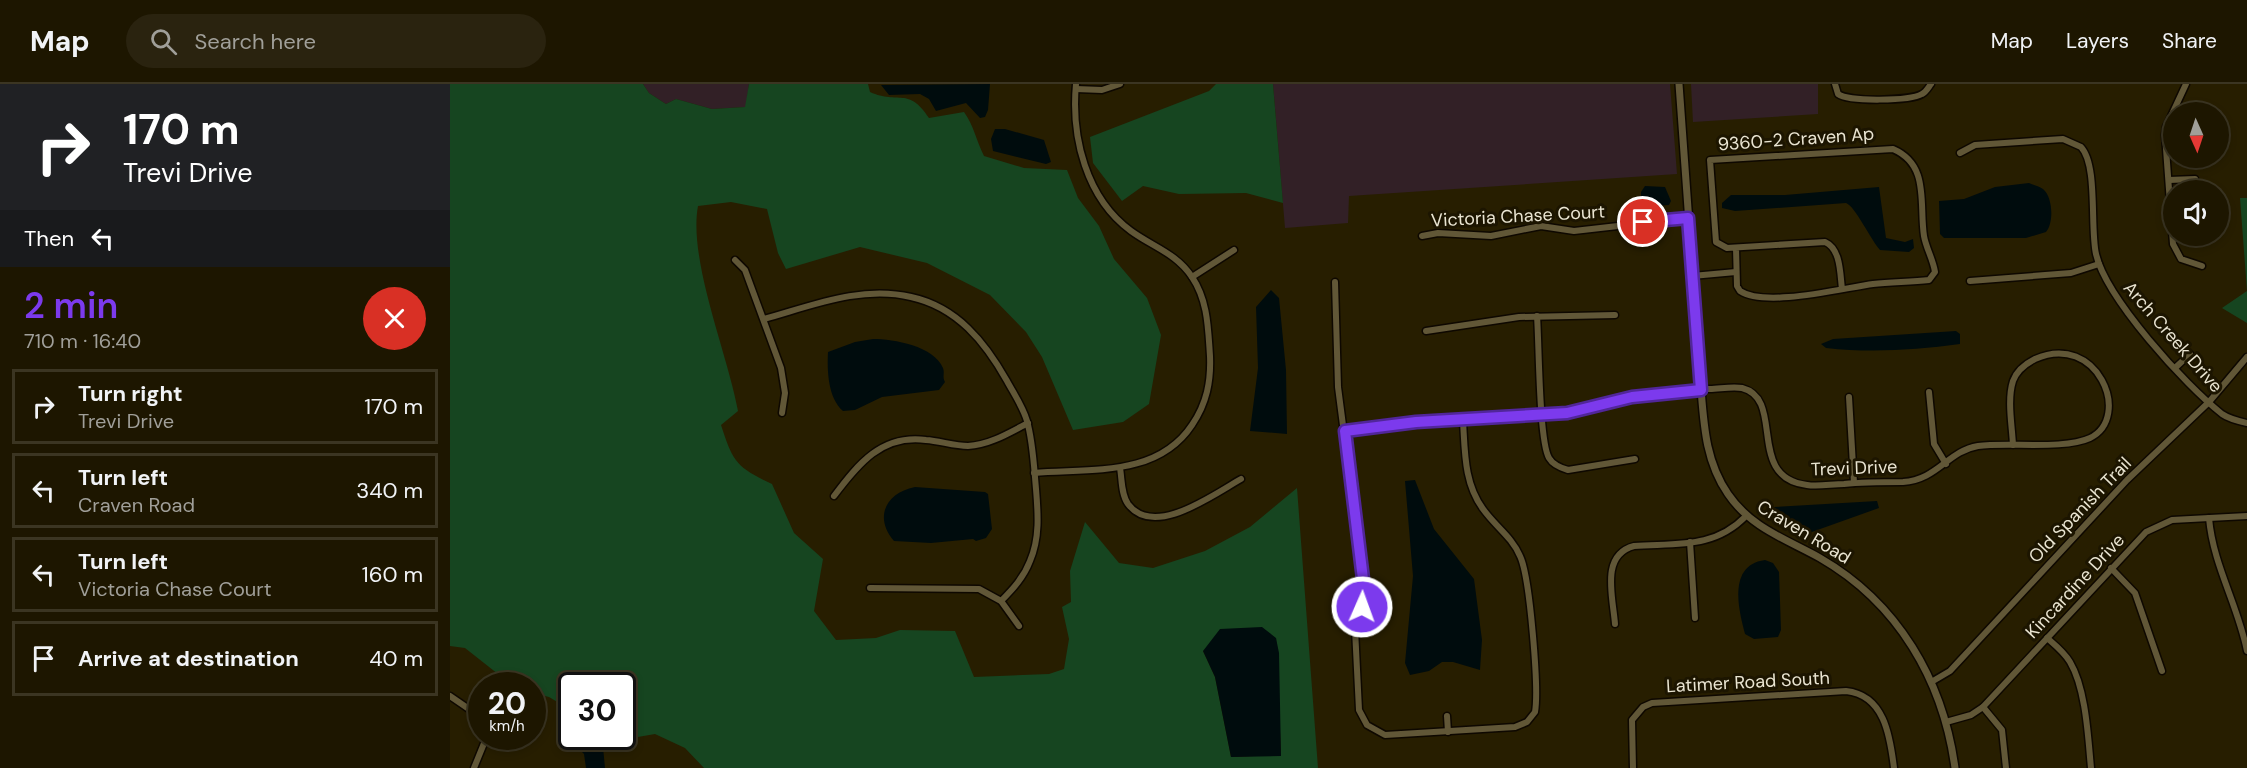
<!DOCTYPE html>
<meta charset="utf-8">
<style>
:root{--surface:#1d1600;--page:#2a230f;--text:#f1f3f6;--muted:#a09f99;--line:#3b3522;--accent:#7c3aed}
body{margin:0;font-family:"DM Sans",sans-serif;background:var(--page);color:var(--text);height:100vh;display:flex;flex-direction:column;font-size:22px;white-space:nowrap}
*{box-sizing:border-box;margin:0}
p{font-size:20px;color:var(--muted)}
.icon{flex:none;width:33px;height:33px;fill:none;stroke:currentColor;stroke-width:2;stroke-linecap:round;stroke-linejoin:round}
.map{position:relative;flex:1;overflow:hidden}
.drawer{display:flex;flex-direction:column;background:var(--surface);width:450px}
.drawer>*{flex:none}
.guide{background:#202124;color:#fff;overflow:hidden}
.needle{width:39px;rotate:177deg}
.tools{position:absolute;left:1713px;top:18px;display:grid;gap:12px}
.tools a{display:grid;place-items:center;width:66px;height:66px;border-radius:50%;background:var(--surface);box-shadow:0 3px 9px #0003,0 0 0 2px var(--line);font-size:30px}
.speed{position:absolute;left:18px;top:588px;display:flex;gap:12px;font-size:30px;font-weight:700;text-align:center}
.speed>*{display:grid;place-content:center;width:78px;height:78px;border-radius:50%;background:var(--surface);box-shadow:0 3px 9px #0003,0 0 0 2px var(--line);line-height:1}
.speed small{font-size:15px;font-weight:400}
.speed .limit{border:3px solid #111;border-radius:9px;background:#fff;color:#111}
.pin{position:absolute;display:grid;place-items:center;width:51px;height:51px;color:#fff;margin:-26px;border:3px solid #fff;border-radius:50%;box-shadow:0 2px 6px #0007}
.me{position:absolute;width:66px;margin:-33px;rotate:2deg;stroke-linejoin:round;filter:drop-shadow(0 0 4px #0008)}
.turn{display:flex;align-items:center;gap:21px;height:126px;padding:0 24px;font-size:27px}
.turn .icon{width:78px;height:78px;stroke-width:2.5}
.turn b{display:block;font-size:42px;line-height:51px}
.then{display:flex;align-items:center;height:57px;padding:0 24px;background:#0003;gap:12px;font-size:22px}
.round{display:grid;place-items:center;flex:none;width:63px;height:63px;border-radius:32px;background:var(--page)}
.overview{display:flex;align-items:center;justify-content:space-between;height:102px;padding:0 24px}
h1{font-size:36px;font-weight:600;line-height:45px;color:var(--accent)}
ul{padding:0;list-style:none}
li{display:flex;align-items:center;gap:18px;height:75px;margin:0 12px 9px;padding:0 12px;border:3px solid var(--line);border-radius:0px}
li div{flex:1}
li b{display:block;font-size:22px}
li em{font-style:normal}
header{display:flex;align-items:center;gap:36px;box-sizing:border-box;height:84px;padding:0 30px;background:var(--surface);border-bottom:2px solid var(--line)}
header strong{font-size:28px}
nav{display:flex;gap:33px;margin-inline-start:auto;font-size:21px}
.search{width:420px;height:54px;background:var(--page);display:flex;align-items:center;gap:15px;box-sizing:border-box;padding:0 21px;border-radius:33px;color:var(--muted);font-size:22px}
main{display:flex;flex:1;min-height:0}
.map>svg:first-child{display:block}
.commercial{fill:#322026}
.green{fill:#164520;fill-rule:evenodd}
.water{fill:#000c0d}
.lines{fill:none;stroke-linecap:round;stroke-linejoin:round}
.minor-casing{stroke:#0e0800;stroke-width:9}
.tertiary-casing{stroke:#0e0800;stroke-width:10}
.minor{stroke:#615737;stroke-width:6}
.tertiary{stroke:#615737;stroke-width:7}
.route-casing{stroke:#51269a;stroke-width:15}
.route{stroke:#7c3aed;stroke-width:10}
.labels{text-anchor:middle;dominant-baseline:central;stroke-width:6;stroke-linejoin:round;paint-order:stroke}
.street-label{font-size:18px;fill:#eae5d2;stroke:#1c1500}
</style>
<header>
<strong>Map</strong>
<div class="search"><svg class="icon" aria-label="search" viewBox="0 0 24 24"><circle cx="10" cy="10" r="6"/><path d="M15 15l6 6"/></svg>Search here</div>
<nav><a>Map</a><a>Layers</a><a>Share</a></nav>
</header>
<main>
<section class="drawer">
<div class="guide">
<div class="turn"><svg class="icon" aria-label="right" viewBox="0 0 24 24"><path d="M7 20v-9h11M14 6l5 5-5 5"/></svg><div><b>170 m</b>Trevi Drive</div></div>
<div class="then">Then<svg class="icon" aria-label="left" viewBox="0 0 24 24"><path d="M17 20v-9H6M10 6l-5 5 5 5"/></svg></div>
</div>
<div class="overview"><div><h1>2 min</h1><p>710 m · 16:40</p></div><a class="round" style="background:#d93025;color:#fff"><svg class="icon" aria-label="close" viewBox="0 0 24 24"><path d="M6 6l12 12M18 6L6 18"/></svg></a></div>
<ul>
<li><svg class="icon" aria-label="right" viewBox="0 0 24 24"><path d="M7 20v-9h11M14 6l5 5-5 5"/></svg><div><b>Turn right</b><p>Trevi Drive</p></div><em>170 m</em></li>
<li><svg class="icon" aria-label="left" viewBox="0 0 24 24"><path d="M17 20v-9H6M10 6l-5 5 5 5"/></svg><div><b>Turn left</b><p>Craven Road</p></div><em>340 m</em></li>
<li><svg class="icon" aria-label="left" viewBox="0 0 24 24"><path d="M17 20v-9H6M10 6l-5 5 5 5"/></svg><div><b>Turn left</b><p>Victoria Chase Court</p></div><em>160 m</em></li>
<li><svg class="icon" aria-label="arrive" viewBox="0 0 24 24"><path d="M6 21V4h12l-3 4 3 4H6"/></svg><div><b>Arrive at destination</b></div><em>40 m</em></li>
</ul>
</section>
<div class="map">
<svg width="1797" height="684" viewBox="0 0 1797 684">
<rect width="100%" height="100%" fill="#271e00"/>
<g class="commercial">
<path d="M193 0H299L296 23 262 25 226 15 216 20 199 9Z"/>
<path d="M823 0H1220L1227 90 899 112 898 139 835 144Z"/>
<path d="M1241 0H1368V30L1243 38Z"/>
</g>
<g class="green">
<path d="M0 0H193L199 9 216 20 226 15 262 25 295 23 299 0H418L420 8C449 21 458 2 479 34L514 28C524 42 526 56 534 72L574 84 617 86 628 114 649 142 664 175 697 214 711 251 699 320 673 338 623 346 592 273 576 248 540 211 477 179 410 163 336 185 328 169 317 125 281 118 248 122C238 176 278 271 288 327L271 341C283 378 286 383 322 400L344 449 373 475 364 527 386 556 426 554 450 546 505 547 524 593 599 590 614 585 619 555 612 523 621 518 620 487 635 438 669 479 703 484 755 467 800 443 847 404 868 684H254L235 664 205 650 165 657 164 653 172 652V602H122L121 626 99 613 83 609 82 602 62 601 15 564 0 562ZM826 554 831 671 781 673 765 593 753 567Z"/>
<path d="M766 0H823L833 119 796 109 729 110 693 102 672 117 643 79 640 53 759 7Z"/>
<path d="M1790 114H1797V239L1772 224 1797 207Z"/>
</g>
<g class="water">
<path d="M540 0 538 26 535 33 530 34 516 19 486 27 479 15 470 10 439 11 431 1Z"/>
<path d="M545 45H555L594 56 601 78 596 80 543 67 541 55Z"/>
<path d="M1579 99C1583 101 1589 102 1593 105 1603 113 1604 139 1596 148L1576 154H1494L1490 150 1489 117 1514 115 1545 103Z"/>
<path d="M1195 102 1215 103 1221 117 1219 121 1191 123V108Z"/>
<path d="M1429 103 1436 154 1455 158 1463 155 1464 164 1459 168 1430 166C1421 156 1405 122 1396 119L1285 127 1272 124V119L1281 111H1335Z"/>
<path d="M821 206 829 214 836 286 837 350 800 347 808 284 806 223Z"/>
<path d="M1506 247 1510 250V260C1465 266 1421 269 1376 264L1371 260 1383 255Z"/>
<path d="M423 255C444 255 484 262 493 284 495 290 492 292 495 298L489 306 432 313 405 326 393 327C378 314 377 287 378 268L405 258Z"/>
<path d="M965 396 984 445 1024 495 1032 556 1030 586 1003 578H992L979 587 960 591 955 579 963 492 955 397Z"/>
<path d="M465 403 535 408 538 410 542 445 536 454 526 457 523 455 481 459 444 457C424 434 435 409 465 403Z"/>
<path d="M1427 417 1429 424 1359 449 1323 430 1324 423Z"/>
<path d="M1315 476 1323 479 1329 488 1331 546 1328 553 1304 555 1295 550C1288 524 1278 481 1315 476Z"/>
<path d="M812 543 826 554 829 569 831 672 781 673 765 593 753 567 770 545Z"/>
<path d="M128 652 160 653 153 663 155 684H136L134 670 126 662Z"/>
</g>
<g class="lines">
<g class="minor-casing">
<g id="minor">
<path d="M1385 0 1388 10C1399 18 1460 17 1472 10 1476 8 1478 4 1481 0"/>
<path d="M1736 0 1716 43 1715 51 1723 160 1731 175 1752 182"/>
<path d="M626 5 652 6 670 0"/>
<path d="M1510 69 1525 61 1613 55 1631 63C1648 81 1640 144 1646 170 1656 214 1735 301 1772 330 1779 335 1788 337 1797 339"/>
<path d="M1719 96 1745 95"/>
<path d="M972 152 988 149 1041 152 1091 142 1124 147 1238 134"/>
<path d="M1286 164 1287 202 1290 207C1316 224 1393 204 1423 200 1442 198 1461 198 1479 196L1485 188C1483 175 1476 164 1474 152 1469 119 1480 81 1443 65L1260 76 1266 158 1277 164 1375 158C1391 165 1390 190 1392 205"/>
<path d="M285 176 295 186 331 284 335 309 332 329"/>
<path d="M1242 192 1286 188"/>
<path d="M742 193 784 166"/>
<path d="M1520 197 1621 189 1649 180"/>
<path d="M885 198 888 303 913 495 912 523 905 545 909 626 917 641 935 651 1065 643 1077 638 1085 628C1089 605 1080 493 1070 472 1062 453 1045 442 1033 425 1014 399 1015 368 1013 337"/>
<path d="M1087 232C1089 258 1089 357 1099 374 1103 381 1111 384 1118 386L1185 375"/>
<path d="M314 235C361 222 411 201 461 213 507 223 535 258 557 297 564 310 573 323 577 337 583 358 584 383 586 405 588 429 590 454 580 477 574 493 563 505 551 517"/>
<path d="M976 247 1069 233 1165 231"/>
<path d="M1725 284 1740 270"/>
<path d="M1479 308 1484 360 1496 380"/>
<path d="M1399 313 1404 399"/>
<path d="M895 347C918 344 941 340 964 338 1015 334 1067 336 1118 329 1139 326 1159 318 1180 313 1206 307 1234 306 1260 305 1269 305 1282 302 1292 304 1336 315 1295 394 1357 401 1368 403 1382 400 1394 400 1414 398 1433 398 1453 398 1487 396 1498 367 1528 362 1558 358 1614 366 1640 354 1683 333 1647 247 1585 275 1575 280 1567 286 1563 297 1557 316 1562 341 1563 361"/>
<path d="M670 384C672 395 671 410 678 420 704 455 764 410 791 395"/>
<path d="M584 389C639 384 707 394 742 341 757 319 761 297 760 272 758 244 758 217 742 193 726 169 703 163 681 147 636 114 621 53 626 0"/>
<path d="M384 412C408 380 432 350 476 356 490 357 504 362 518 362 539 361 559 349 578 339"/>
<path d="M1759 434C1763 481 1788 521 1797 567"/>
<path d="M1240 458 1245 534"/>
<path d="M1661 484 1685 509 1712 587"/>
<path d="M420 504 529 505 551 517 569 542"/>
<path d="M1165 540C1163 513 1150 471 1184 462 1227 459 1264 465 1296 432"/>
<path d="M1597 554C1605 561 1614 568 1620 578 1636 605 1638 653 1641 684"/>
<path d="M1483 597 1500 587 1677 396 1759 318 1797 273"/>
<path d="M0 612 32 634"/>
<path d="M1533 623 1552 646 1556 684"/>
<path d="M82 626H85"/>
<path d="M997 632 998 648"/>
<path d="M1496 638 1521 631 1533 623 1696 448 1722 436 1797 432"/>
<path d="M24 684 37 652"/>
<path d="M1183 684 1182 636 1193 623 1202 619 1396 607C1434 611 1440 651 1444 684"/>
</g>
</g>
<g class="tertiary-casing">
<path id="tertiary" d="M1229 0 1251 305C1254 343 1256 378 1278 410 1301 444 1336 455 1370 474 1448 519 1493 596 1505 684"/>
</g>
<use href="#minor" class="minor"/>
<use href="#tertiary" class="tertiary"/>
</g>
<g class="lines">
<g class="route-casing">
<path id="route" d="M912 523 913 495 895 347 966 338 1117 329 1182 313 1251 306 1238 134 1193 138"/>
</g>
<use href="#route" class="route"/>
</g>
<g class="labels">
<g class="street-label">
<text transform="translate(1346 55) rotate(-4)">9360-2 Craven Ap</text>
<text transform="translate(1068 132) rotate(-3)">Victoria Chase Court</text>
<text transform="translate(1723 253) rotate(49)">Arch Creek Drive</text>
<text transform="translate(1404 384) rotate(-2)">Trevi Drive</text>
<text transform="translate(1630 426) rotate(-46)">Old Spanish Trail</text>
<text transform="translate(1354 448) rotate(31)">Craven Road</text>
<text transform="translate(1625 502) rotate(-47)">Kincardine Drive</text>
<text transform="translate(1298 598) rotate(-3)">Latimer Road South</text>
</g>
</g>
</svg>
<div class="tools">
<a><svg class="needle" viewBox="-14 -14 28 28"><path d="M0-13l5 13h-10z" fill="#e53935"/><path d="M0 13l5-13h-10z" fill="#a09f99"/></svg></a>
<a><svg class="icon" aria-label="sound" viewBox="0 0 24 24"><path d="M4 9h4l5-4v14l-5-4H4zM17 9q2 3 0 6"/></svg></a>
</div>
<div class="speed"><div>20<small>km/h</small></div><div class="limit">30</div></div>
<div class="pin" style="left:1193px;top:138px;background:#d93025"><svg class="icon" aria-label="arrive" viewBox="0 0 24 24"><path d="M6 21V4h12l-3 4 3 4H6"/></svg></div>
<svg class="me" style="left:912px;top:523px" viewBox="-20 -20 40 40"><circle r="17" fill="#7c3aed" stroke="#fff" stroke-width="3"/><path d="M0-11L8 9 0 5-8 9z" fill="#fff"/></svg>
</div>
</main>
